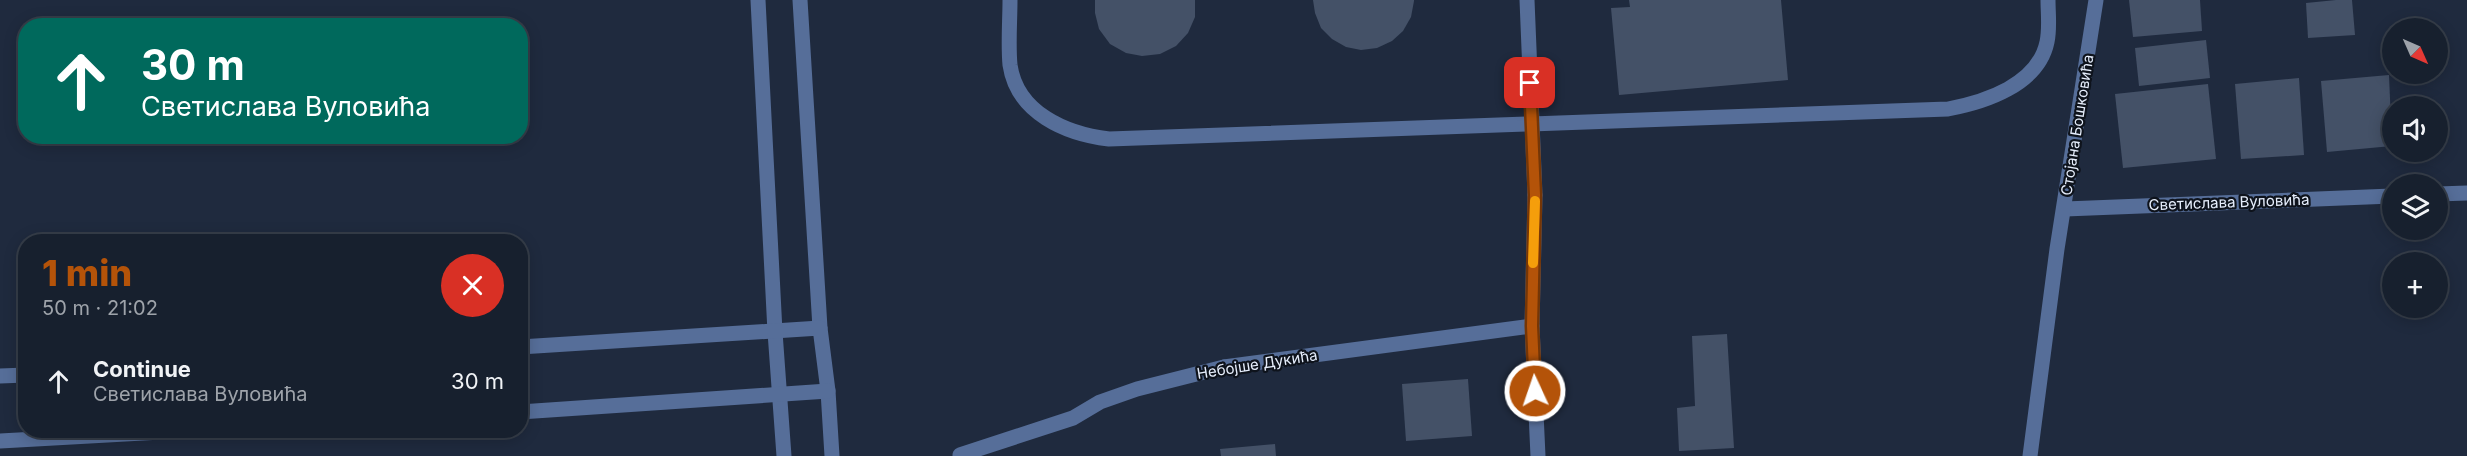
<!DOCTYPE html>
<meta charset="utf-8">
<style>
:root{--surface:#17202e;--page:#202836;--text:#f1f3f6;--muted:#9ea3aa;--line:#363e4a;--accent:#b45309}
body{margin:0;font-family:Inter,sans-serif;background:var(--page);color:var(--text);height:100vh;display:flex;flex-direction:column;font-size:22px;white-space:nowrap}
*{box-sizing:border-box;margin:0}
p{font-size:20px;color:var(--muted)}
.icon{flex:none;width:33px;height:33px;fill:none;stroke:currentColor;stroke-width:2;stroke-linecap:round;stroke-linejoin:round}
.map{position:relative;flex:1;overflow:hidden}
.side{position:absolute;left:18px;top:234px;width:510px;height:204px;display:flex;flex-direction:column;background:var(--surface);border-radius:24px;box-shadow:0 3px 15px #0003,0 0 0 2px var(--line)}
.side>*{flex:none}
.hud{position:absolute;left:18px;top:18px;width:510px;height:126px;border-radius:24px;box-shadow:0 3px 15px #0003,0 0 0 2px var(--line);background:#00695c;color:#fff;overflow:hidden}
.needle{width:39px;rotate:135deg}
.controls{position:absolute;left:2382px;top:18px;display:grid;gap:12px}
.controls a{display:grid;place-items:center;width:66px;height:66px;border-radius:50%;background:var(--surface);box-shadow:0 3px 15px #0003,0 0 0 2px var(--line);font-size:30px}
.pin{position:absolute;display:grid;place-items:center;width:51px;height:51px;color:#fff;margin:-26px;border-radius:12px;box-shadow:0 3px 9px #0006}
.me{position:absolute;width:66px;margin:-33px;rotate:357deg;stroke-linejoin:round;filter:drop-shadow(0 0 4px #0008)}
.turn{display:flex;align-items:center;gap:21px;height:126px;padding:0 24px;font-size:27px}
.turn .icon{width:78px;height:78px;stroke-width:2.5}
.turn b{display:block;font-size:42px;line-height:51px}
.round{display:grid;place-items:center;flex:none;width:63px;height:63px;border-radius:32px;background:var(--page)}
.head{display:flex;align-items:center;justify-content:space-between;height:102px;padding:0 24px}
h1{font-size:36px;font-weight:800;line-height:45px;color:var(--accent)}
ul{padding:0;list-style:none}
li{display:flex;align-items:center;gap:18px;height:90px;padding:0 24px}
li div{flex:1}
li b{display:block;font-size:22px}
li em{font-style:normal}
.map>svg:first-child{display:block}
.building{fill:#445167}
.lines{fill:none;stroke-linecap:round;stroke-linejoin:round}
.service{stroke:#566e99;stroke-width:15}
.minor{stroke:#566e99;stroke-width:15}
.tertiary{stroke:#566e99;stroke-width:15}
.route-casing{stroke:#753606;stroke-width:15}
.route{stroke:#b45309;stroke-width:10}
.slow{stroke:#f59e0b;stroke-width:10}
.labels{text-anchor:middle;dominant-baseline:central;stroke-width:4.5;stroke-linejoin:round;paint-order:stroke}
.street-label{font-size:15px;fill:#e6eefc;stroke:#0e131c}
</style>
<div class="map">
<svg width="2467" height="456" viewBox="0 0 2467 456">
<rect width="100%" height="100%" fill="#1f2a3e"/>
<g class="building">
<path d="M1095 0H1195V17L1188 33 1176 46 1160 54 1142 56 1126 53 1110 44 1099 29 1095 13Z"/>
<path d="M1313 0H1414V1L1411 17 1403 31 1392 41 1377 48 1361 50 1346 47 1332 39 1321 28 1315 13Z"/>
<path d="M1629 0H1781L1788 80 1619 95 1611 8 1630 7Z"/>
<path d="M2129 0H2200L2202 31 2133 37Z"/>
<path d="M2336 0H2352L2355 35 2308 38 2306 3Z"/>
<path d="M2206 40 2210 78 2139 86 2135 48Z"/>
<path d="M2389 75 2392 146 2327 152 2321 81Z"/>
<path d="M2299 78 2304 155 2241 159 2235 84Z"/>
<path d="M2208 84 2216 159 2123 168 2115 94Z"/>
<path d="M1727 334 1734 448 1679 451 1677 408 1695 406 1692 336Z"/>
<path d="M1468 379 1472 436 1406 441 1402 384Z"/>
<path d="M1275 444 1276 456H1221L1220 449Z"/>
</g>
<g class="lines">
<g class="service">
<path d="M1010 0C1010 21 1008 44 1010 65 1017 113 1066 134 1109 139L1948 109C1985 102 2038 85 2047 42 2050 28 2048 14 2048 0"/>
<path d="M1527 0 1535 195"/>
<path d="M960 455 1073 418 1100 402 1137 389 1224 367"/>
</g>
<g class="minor">
<path d="M758 0 775 332"/>
<path d="M800 0 820 328"/>
<path d="M2438 194 2467 193"/>
<path d="M1535 195 1532 326 1538 456"/>
<path d="M2065 209 2392 196"/>
<path d="M1224 367 1532 326"/>
<path d="M2030 456 2057 249 2096 0"/>
</g>
<g class="tertiary">
<path d="M775 332 784 456"/>
<path d="M520 347 820 328 828 391 832 456"/>
<path d="M0 376 26 375"/>
<path d="M520 412 828 391"/>
<path d="M0 441 197 430"/>
</g>
</g>
<g class="lines">
<g class="route-casing">
<path id="route" d="M1530 83 1535 195 1532 326 1535 391"/>
</g>
<use href="#route" class="route"/>
<path class="slow" d="M1533 263 1535 201"/>
</g>
<g class="labels">
<g class="street-label">
<text transform="translate(2077 125) rotate(-81)">Стојана Бошковића</text>
<text transform="translate(2229 202) rotate(-2)">Светислава Вуловића</text>
<text transform="translate(1257 364) rotate(-9)">Небојше Дукића</text>
</g>
</g>
</svg>
<div class="controls">
<a><svg class="needle" viewBox="-14 -14 28 28"><path d="M0-13l5 13h-10z" fill="#e53935"/><path d="M0 13l5-13h-10z" fill="#9ea3aa"/></svg></a>
<a><svg class="icon" aria-label="sound" viewBox="0 0 24 24"><path d="M4 9h4l5-4v14l-5-4H4zM17 9q2 3 0 6"/></svg></a>
<a><svg class="icon" aria-label="layers" viewBox="0 0 24 24"><path d="M12 4l9 5-9 5-9-5zM3 14l9 5 9-5"/></svg></a>
<a>+</a>
</div>
<div class="pin" style="left:1530px;top:83px;background:#d93025"><svg class="icon" aria-label="arrive" viewBox="0 0 24 24"><path d="M6 21V4h12l-3 4 3 4H6"/></svg></div>
<svg class="me" style="left:1535px;top:391px" viewBox="-20 -20 40 40"><circle r="17" fill="#b45309" stroke="#fff" stroke-width="3"/><path d="M0-11L8 9 0 5-8 9z" fill="#fff"/></svg>
<div class="hud">
<div class="turn"><svg class="icon" aria-label="ahead" viewBox="0 0 24 24"><path d="M12 20V5M6 11l6-6 6 6"/></svg><div><b>30 m</b>Светислава Вуловића</div></div>
</div>
<section class="side">
<div class="head"><div><h1>1 min</h1><p>50 m · 21:02</p></div><a class="round" style="background:#d93025;color:#fff"><svg class="icon" aria-label="close" viewBox="0 0 24 24"><path d="M6 6l12 12M18 6L6 18"/></svg></a></div>
<ul>
<li><svg class="icon" aria-label="ahead" viewBox="0 0 24 24"><path d="M12 20V5M6 11l6-6 6 6"/></svg><div><b>Continue</b><p>Светислава Вуловића</p></div><em>30 m</em></li>
</ul>
</section>
</div>
